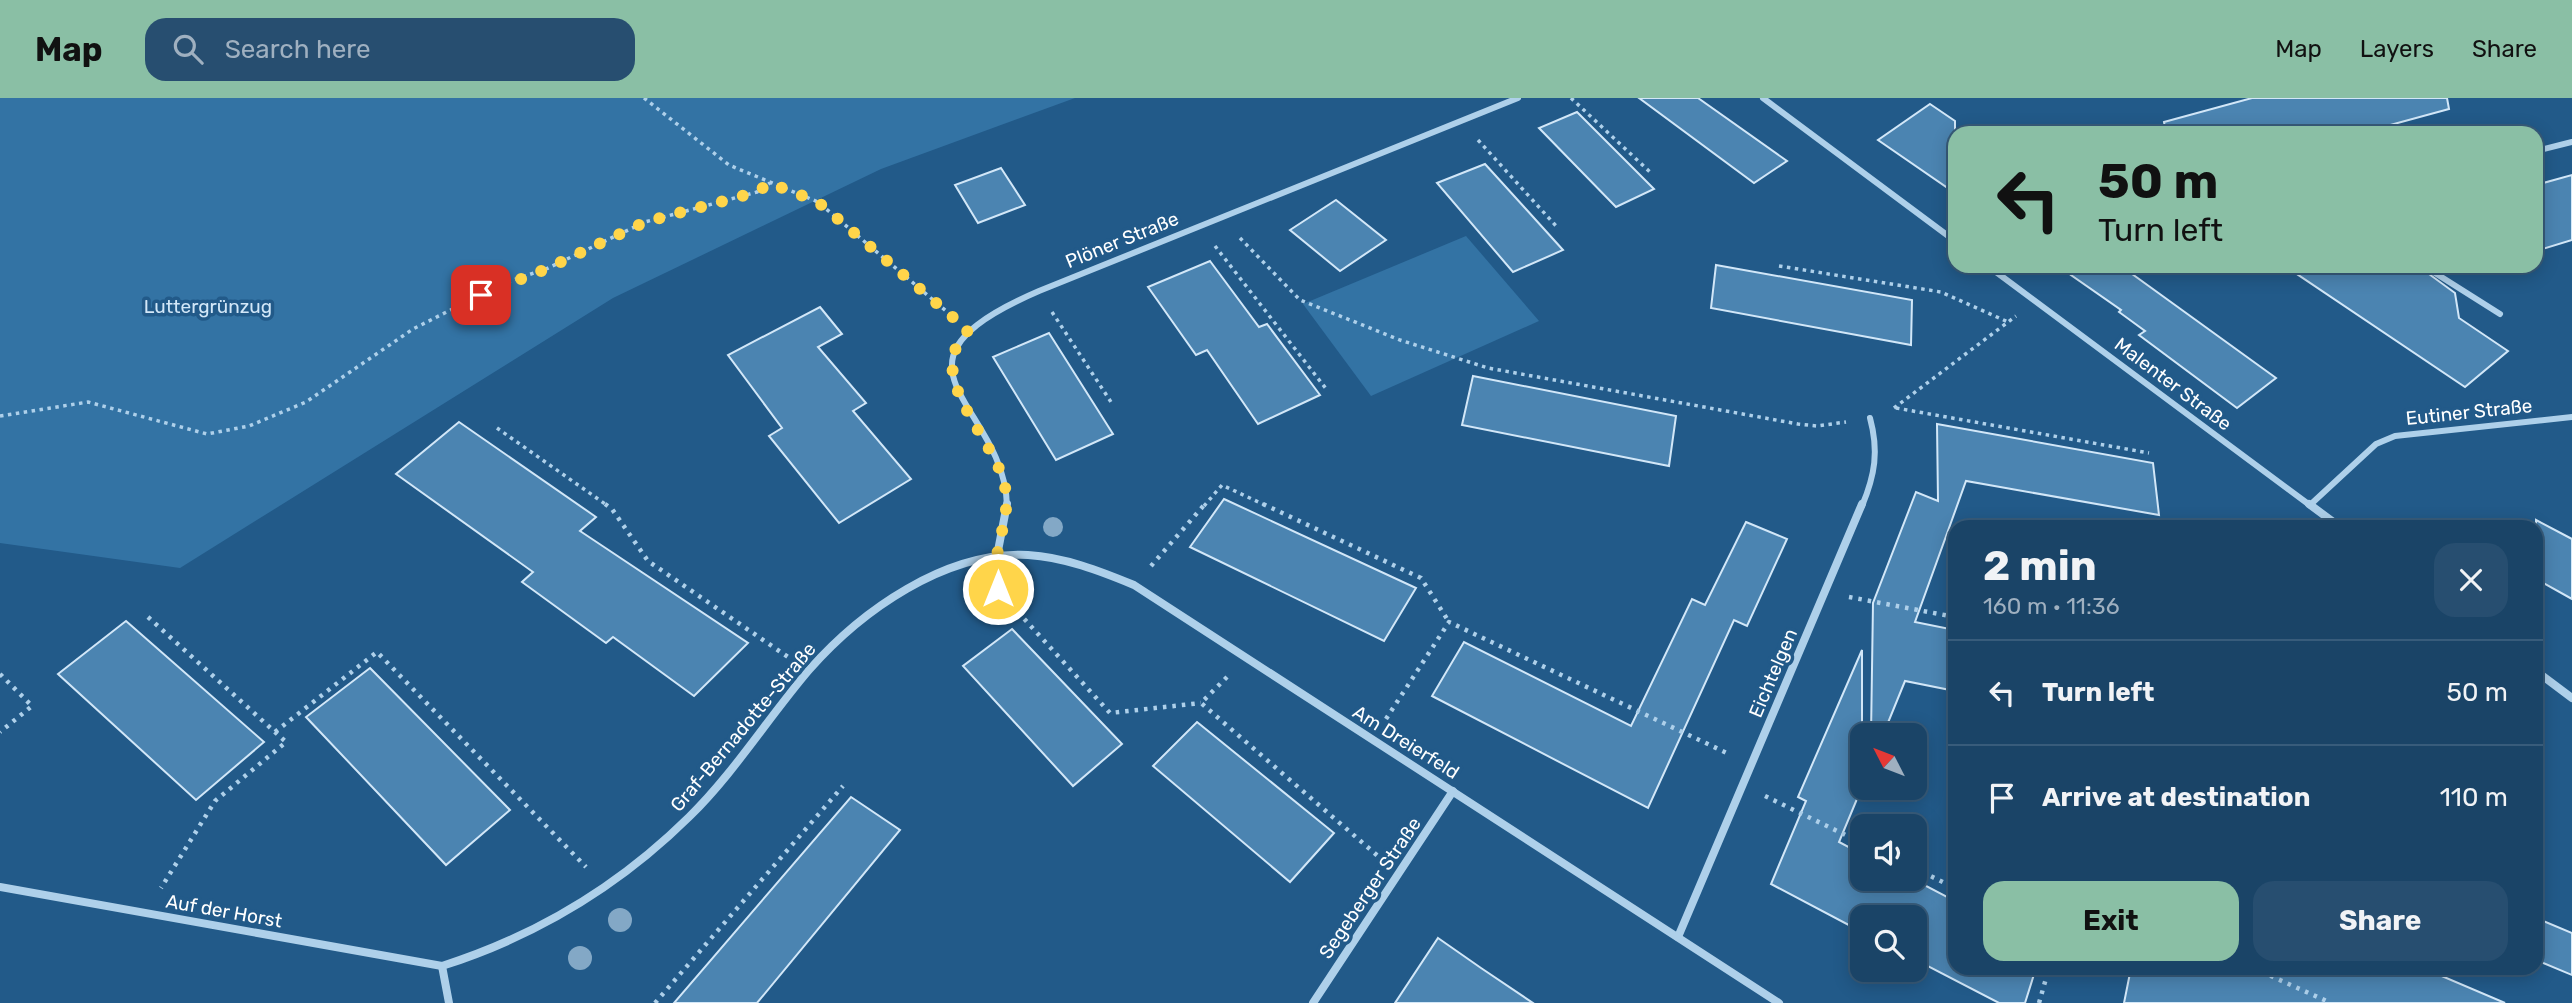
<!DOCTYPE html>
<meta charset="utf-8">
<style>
:root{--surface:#1a4467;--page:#274e70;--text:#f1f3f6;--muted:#9fb0c0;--line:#385c7b;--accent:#8abfa5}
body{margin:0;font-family:Rubik,sans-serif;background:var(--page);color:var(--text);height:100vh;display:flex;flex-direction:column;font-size:26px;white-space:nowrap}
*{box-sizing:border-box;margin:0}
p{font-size:23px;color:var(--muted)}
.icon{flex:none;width:38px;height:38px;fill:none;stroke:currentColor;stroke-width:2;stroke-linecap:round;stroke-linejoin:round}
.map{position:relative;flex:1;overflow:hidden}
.panel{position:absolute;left:1948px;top:422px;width:595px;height:455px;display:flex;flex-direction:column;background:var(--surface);border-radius:21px;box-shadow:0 4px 18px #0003,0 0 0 2px var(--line)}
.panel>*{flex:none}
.banner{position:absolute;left:1948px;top:28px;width:595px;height:147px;border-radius:21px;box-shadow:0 4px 18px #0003,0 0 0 2px var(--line);background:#8abfa5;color:#111;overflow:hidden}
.needle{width:46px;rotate:312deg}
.controls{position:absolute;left:1850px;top:625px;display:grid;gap:14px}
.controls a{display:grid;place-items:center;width:77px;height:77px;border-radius:14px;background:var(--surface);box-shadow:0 4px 18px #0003,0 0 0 2px var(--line);font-size:35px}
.pin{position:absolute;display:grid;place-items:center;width:60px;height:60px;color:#fff;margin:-30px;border-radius:14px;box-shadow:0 4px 10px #0006}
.me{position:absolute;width:77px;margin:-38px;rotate:0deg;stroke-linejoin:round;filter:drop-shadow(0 0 5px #0008)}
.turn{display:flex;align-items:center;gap:24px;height:147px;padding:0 35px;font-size:32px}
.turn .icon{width:91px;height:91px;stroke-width:2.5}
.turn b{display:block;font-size:49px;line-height:60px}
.round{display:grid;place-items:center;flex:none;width:74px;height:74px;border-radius:21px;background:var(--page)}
.overview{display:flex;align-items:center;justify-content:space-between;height:119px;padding:0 35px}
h1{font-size:42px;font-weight:700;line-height:52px}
.cta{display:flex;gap:14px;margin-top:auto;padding:14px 35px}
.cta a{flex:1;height:80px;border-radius:21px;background:var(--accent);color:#111;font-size:28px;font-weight:700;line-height:80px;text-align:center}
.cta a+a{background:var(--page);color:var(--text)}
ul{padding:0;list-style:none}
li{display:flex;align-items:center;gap:21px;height:105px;padding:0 35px;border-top:2px solid var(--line)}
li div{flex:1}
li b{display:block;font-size:26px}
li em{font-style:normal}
header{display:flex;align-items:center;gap:42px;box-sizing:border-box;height:98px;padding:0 35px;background:var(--accent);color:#111}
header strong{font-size:33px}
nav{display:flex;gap:38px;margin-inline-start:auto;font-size:24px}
.search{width:490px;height:63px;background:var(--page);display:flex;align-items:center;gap:18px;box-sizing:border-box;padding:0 24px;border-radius:21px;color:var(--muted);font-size:26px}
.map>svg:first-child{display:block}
.green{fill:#3373a4}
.building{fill:#4b84b1;stroke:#d2e7f8;stroke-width:2}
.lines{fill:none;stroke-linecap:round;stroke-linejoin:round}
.path-far1{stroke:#aed0ea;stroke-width:3.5;stroke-dasharray:3.5 4.5;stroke-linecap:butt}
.path{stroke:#aed0ea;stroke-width:4.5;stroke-dasharray:3.5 6;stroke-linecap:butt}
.street-far1{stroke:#aed0ea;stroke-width:6}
.street{stroke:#aed0ea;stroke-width:8}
.tree{fill:#83a8c6}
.route{stroke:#ffd54a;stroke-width:12;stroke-dasharray:0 21.6}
.labels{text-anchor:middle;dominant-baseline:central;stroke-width:7;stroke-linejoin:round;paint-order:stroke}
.street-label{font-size:19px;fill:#fff;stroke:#225a89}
.park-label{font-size:19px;fill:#d2e7f8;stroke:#225a89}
</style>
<header>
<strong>Map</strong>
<div class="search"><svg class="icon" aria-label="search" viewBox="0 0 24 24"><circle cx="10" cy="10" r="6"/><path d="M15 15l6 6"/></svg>Search here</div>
<nav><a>Map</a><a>Layers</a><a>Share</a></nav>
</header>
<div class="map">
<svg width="2572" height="905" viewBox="0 0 2572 905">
<rect width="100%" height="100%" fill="#225a89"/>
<g class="green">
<path d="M0 0H1075L881 71 613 200 180 470 0 445Z"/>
<path d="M1466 138 1539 223 1371 298 1303 206Z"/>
</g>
<g class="building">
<path d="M1639 0H1698L1787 63 1754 85Z"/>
<path d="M2252 0H2447L2449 11 2361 35H2166L2164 24Z"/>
<path d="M1930 6 1955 23V95L1878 42Z"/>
<path d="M1577 14 1654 91 1616 109 1539 30Z"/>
<path d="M1485 66 1525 110 1563 152 1513 174 1437 85Z"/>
<path d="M1001 70 1025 107 978 125 955 87Z"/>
<path d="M2572 77V142L2536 153V87Z"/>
<path d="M1336 102 1386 142 1340 173 1290 132Z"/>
<path d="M1210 163 1259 229 1267 226 1320 297 1258 326 1207 252 1196 257 1148 189Z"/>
<path d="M1716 167 1912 202 1911 247 1711 210Z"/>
<path d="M2058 168H2121L2276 280 2237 310 2139 237 2145 233 2119 214 2121 212Z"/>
<path d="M2285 168H2418L2455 195 2459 220 2508 253 2465 289Z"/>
<path d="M820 209 842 236 818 249 866 305 853 313 911 381 839 425 769 338 782 330 728 257Z"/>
<path d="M1049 235 1113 336 1056 362 993 259Z"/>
<path d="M1473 278 1676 318 1669 368 1462 327Z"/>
<path d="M459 324 596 419 580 433 748 545 694 598 613 539 606 545 522 484 533 474 396 376Z"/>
<path d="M1937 326 2153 365 2159 417 1966 383 1915 524 1955 532V593L1905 583 1883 637H1871L1873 505 1916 394 1938 403Z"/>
<path d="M1224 401 1416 490 1384 543 1190 449Z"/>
<path d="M2536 422 2572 441V501L2536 481Z"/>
<path d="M1746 424 1787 441 1747 528 1734 522 1648 710 1432 598 1464 544 1631 628 1692 501 1705 507Z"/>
<path d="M126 523 264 644 196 702 58 576Z"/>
<path d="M1012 531 1122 646 1073 688 963 568Z"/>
<path d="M1862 552V689L1839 744 1862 756V780H1911L1955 803V870H2036L2025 905H1999L1914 861V819H1862V834L1771 786 1806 703 1798 699Z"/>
<path d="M370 570 510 712 446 767 306 619Z"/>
<path d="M1197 624 1334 735 1290 784 1153 668Z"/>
<path d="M851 699 900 732 757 905H674Z"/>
<path d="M2536 820 2572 835V877L2536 862Z"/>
<path d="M1438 840 1481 870 1533 905H1395Z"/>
<path d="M2131 870H2423L2505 905H2124Z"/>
</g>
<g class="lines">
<g class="path-far1">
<path d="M644 0 729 67 818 104 952 218"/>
<path d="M1571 0 1650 74"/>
<path d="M1478 42 1557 129"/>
<path d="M1240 140 1300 202 1400 242 1488 270 1798 326 1817 328 1846 324"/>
<path d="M1215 148 1327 292"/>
<path d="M1779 168 1941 194 2008 224"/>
<path d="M1052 214 1111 304"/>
<path d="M1894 310 2016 218"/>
<path d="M1896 310 2149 355"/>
<path d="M0 318 88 304 207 336 249 328 306 304 413 231 504 185 546 171 645 124 757 94 770 85"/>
<path d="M497 330 608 408"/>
<path d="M1204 408 1222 387 1267 408"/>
</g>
<g class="path">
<path d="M605 406 612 411 648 463 788 559"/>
<path d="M1263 406 1421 480 1449 524"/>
<path d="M1151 468 1205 406"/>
<path d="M997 484V491L1110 615 1201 605"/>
<path d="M1849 499 1955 519"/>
<path d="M148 519 286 644 215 703 161 790"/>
<path d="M0 576 32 608 0 634"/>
<path d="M1227 579 1201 605 1379 759"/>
<path d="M1386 621 1449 524 1729 656"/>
<path d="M275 634 377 554 586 769"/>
<path d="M1765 698 1862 745"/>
<path d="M1914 770 1955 790"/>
<path d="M2253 870 2331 905"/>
<path d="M655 905 843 688"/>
<path d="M2039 905 2049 870"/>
</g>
<g class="street-far1">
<path d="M1763 0 1955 143"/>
<path d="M2536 53 2572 44"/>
<path d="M1988 168 2311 408"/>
<path d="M2424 168 2500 216"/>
<path d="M2310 407 2376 346 2395 338 2572 319"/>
<path d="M1007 408C1005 304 865 268 1039 193L1518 0"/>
<path d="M1862 408C1875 377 1879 353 1870 320"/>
</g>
<g class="street">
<path d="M2309 406 2340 429"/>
<path d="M997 458 1007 406"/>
<path d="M2536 573 2572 600"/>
<path d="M0 789 442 868"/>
<path d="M1678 839 1862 406"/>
<path d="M449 905 442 868C536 838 618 789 689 719 734 675 768 620 809 572 861 513 945 453 1028 457 1064 459 1100 473 1134 487L1779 905"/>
<path d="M1313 905 1453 693"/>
</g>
</g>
<g class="tree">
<circle cx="1053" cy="429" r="10"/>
<circle cx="620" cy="822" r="12"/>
<circle cx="580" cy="860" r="12"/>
</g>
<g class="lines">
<path class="route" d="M481 197 546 171 645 124 757 94 770 85 818 104 968 232C964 238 958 244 956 250 937 291 998 348 1005 389 1010 414 1000 435 997 458 996 469 997 480 998 491"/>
</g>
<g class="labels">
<g class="street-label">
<text transform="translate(1122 142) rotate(-22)">Plöner Straße</text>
<text transform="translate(2173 286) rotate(37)">Malenter Straße</text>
<text transform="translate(2469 314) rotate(-6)">Eutiner Straße</text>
<text transform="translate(1773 575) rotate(-67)">Eichtelgen</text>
<text transform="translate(743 629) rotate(-50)">Graf-Bernadotte-Straße</text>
<text transform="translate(1406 644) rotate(32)">Am Dreierfeld</text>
<text transform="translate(1370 790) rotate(-56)">Segeberger Straße</text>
<text transform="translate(224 813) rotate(10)">Auf der Horst</text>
</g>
<g class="park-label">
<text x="208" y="208">Luttergrünzug</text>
</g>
</g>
</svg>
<div class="controls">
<a><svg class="needle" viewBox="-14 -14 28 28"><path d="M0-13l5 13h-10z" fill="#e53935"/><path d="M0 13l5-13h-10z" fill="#9fb0c0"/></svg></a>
<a><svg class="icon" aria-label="sound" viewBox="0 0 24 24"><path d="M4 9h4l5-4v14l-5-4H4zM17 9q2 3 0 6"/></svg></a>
<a><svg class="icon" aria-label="search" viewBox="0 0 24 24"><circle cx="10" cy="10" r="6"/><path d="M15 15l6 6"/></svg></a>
</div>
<div class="pin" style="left:481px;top:197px;background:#d93025"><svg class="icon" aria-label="arrive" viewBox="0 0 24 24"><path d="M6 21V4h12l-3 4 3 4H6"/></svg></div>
<svg class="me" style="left:998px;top:491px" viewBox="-20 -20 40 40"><circle r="17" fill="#ffd54a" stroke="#fff" stroke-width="3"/><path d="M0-11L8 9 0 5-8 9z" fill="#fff"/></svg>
<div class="banner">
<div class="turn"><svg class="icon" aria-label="left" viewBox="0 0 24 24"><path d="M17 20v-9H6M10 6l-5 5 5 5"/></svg><div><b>50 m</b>Turn left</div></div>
</div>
<section class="panel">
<div class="overview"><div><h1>2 min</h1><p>160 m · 11:36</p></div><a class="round"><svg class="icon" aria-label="close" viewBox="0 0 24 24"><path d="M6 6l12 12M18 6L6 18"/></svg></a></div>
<ul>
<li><svg class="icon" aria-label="left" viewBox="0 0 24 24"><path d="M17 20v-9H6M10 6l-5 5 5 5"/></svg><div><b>Turn left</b></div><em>50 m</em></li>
<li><svg class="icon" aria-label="arrive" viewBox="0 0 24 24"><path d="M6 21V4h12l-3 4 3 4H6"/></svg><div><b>Arrive at destination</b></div><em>110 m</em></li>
</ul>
<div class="cta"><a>Exit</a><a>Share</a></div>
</section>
</div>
